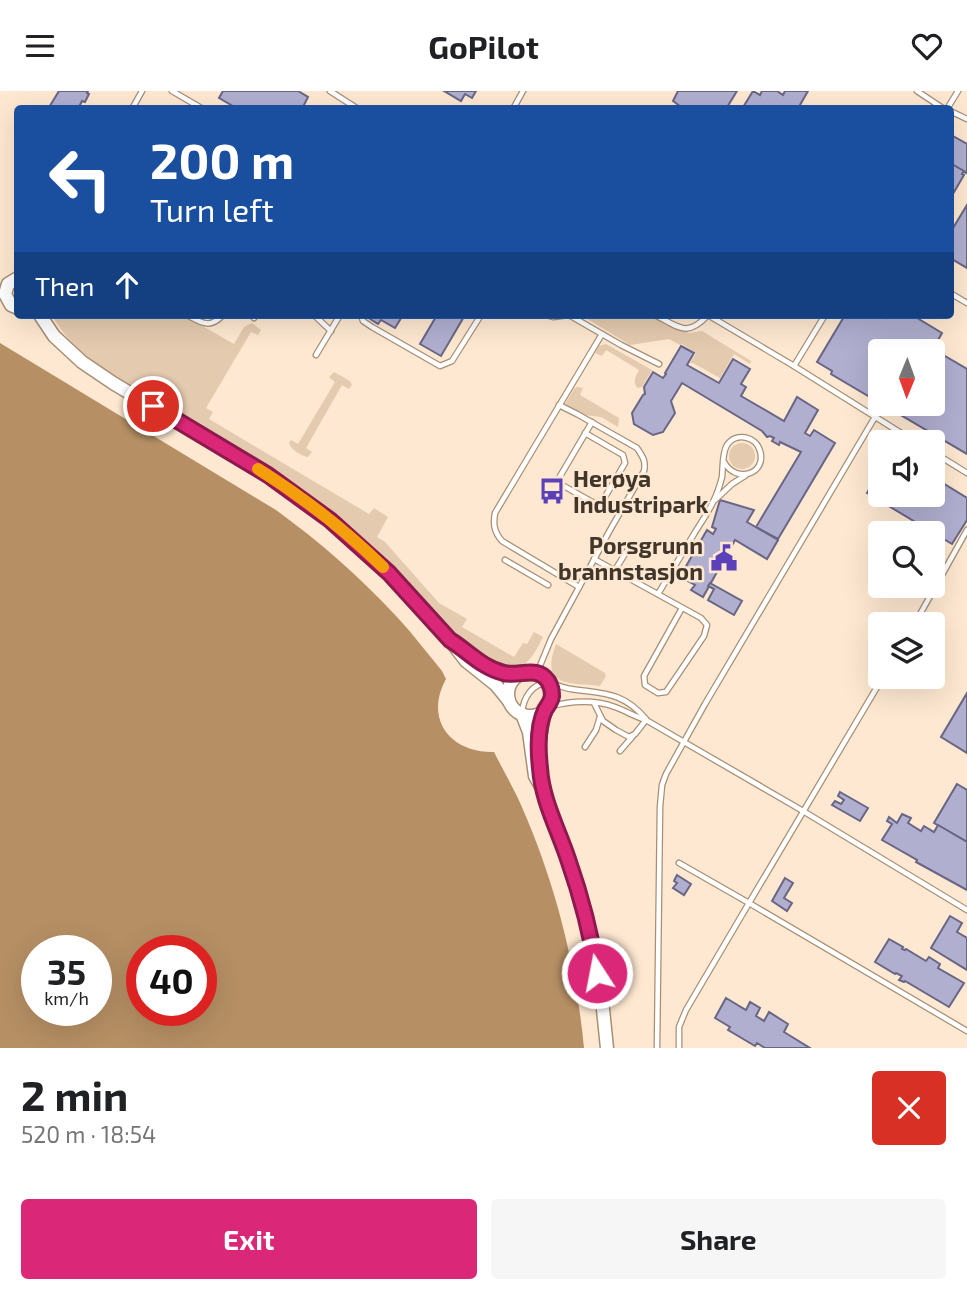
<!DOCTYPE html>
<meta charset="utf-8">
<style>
:root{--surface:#fff;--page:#f6f6f6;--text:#202124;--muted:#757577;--accent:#db2777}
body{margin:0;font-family:"Exo 2",sans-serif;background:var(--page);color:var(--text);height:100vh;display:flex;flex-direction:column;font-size:26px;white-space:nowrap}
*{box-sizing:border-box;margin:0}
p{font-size:23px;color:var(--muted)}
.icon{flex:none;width:38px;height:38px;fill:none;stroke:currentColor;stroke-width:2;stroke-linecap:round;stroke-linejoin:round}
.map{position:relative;height:957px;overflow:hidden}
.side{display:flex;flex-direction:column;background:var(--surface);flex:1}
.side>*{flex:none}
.guide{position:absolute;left:14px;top:14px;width:940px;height:214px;border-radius:7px;box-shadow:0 7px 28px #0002;background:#1a4fa0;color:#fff;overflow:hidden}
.needle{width:46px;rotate:181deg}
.fabs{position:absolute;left:868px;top:248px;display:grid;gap:14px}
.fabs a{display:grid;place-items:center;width:77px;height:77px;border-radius:7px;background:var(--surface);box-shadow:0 7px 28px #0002;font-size:35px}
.speed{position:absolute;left:21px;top:844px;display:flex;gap:14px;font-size:35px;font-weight:700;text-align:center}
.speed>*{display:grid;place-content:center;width:91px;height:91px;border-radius:50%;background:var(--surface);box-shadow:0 7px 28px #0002;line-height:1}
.speed small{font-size:18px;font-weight:400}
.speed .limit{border:10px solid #d22;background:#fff;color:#111}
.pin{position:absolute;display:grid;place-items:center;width:60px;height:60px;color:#fff;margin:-30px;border:4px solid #fff;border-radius:50%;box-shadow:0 2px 7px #0007}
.me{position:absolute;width:77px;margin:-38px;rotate:349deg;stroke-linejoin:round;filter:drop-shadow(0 0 5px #0008)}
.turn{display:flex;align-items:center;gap:24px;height:147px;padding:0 21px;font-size:32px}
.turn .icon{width:91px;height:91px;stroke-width:2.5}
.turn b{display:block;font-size:49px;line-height:60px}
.then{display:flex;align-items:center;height:66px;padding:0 21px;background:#0003;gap:14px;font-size:26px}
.round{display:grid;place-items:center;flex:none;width:74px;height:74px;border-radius:7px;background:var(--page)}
.headline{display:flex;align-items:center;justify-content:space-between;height:119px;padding:0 21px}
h1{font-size:42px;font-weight:700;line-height:52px}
.cta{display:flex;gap:14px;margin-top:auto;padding:14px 21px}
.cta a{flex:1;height:80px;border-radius:7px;background:var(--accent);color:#fff;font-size:28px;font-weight:700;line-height:80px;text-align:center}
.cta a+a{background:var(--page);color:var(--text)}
header{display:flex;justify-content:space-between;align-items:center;height:91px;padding:0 21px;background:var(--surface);font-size:32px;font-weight:700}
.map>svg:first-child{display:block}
.green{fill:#e4caaf}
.water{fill:#b68f64;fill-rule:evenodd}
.building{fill:#b1afd0;stroke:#696685;stroke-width:2}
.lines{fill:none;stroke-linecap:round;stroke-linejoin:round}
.lane-casing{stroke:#a88f74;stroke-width:7}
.secondary-casing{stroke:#a88f74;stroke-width:15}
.lane{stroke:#fff;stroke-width:4.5}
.secondary{stroke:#fff;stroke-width:12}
.route-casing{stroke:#8e194d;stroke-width:18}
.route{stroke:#db2777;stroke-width:12}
.slow{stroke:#f59e0b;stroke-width:12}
.labels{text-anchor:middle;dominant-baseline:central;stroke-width:5;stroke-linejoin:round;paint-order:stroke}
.poi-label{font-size:23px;font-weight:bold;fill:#41362b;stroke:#fee8d1;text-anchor:start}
</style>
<header><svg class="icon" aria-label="menu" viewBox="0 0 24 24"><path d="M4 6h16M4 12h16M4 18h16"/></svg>GoPilot<svg class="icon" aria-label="heart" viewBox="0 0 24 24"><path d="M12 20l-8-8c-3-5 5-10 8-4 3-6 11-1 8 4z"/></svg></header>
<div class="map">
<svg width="967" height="957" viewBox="0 0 967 957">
<rect width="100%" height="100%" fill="#fee8d1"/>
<g class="green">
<path d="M52 224H183L234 253 244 236 252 232 261 239 258 244 251 241 206 317 213 321 209 328 369 423 374 417 388 426 377 446 385 451 439 512 467 528 462 536 514 566 523 552 527 553 534 541 543 546C536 560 526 581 506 578 464 569 424 510 395 481 377 462 357 443 336 427 295 393 249 365 203 338 183 326 164 314 144 303 109 282 72 261 52 224Z"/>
<path d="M581 224H650L689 242 702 240 751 270 750 273 734 263 720 287 693 272H690L696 262 682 253 680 254 669 248 630 254Z"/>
<path d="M606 253 652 279 642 296 637 297C633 289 635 287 639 279L606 259 602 265 595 262 599 255Z"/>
<path d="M334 281 350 290 352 294 349 298 342 294 306 357 312 361 308 366C302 365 291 359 289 352L291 349 298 353 335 291 329 286Z"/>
<path d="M577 296 583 297 580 304 619 327 618 336 601 326 585 324 565 313 574 298Z"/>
<circle cx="742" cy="365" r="13"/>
<path d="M556 553 605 582 606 585 600 595C568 591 540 597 556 553Z"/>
</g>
<path class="water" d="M0 252 276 419C320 451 360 486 397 526 413 543 427 562 442 580L446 588C424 628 450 662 494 661 503 679 513 696 521 714 555 791 576 873 584 957H0ZM37 859H96V919H37ZM142 859H201V919H142Z"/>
<g class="building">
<path d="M59 0H88L87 2 89 3 85 11 82 10 78 18H48Z"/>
<path d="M223 0H298L308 6 302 18H238L219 7Z"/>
<path d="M444 0H476L472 7 465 3 461 10Z"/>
<path d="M678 0H737L726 18H684L673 10Z"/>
<path d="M753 0 760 4 762 0H777L783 4 785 0H808L800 14 806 18H742Z"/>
<path d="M953 45 967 53V79L966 82 950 72V49Z"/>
<path d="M950 72 964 80 962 83 964 84 950 108Z"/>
<path d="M967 114V177L950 167V142Z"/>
<path d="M368 224H403L395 237 381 229 378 233 367 226Z"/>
<path d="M437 224H465L441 265 420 253Z"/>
<path d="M845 224H882L886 227 888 224H912L942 242 933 258 967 278V363L882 313H933V261H880V312L831 283 832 280 817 271Z"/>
<path d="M681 255 694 262 687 274 719 292 733 268 750 278 741 293 746 296 741 305 784 330 797 306 818 319 805 342 810 345 814 339 835 352 778 448 756 436 801 361 780 351 779 354 772 350 774 347 770 345 767 346 762 340 682 292 671 310 675 322 663 341 653 344 634 333 632 322 643 304 645 303 644 296 653 281 663 287 666 283 665 282Z"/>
<path d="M880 380V404H933V386L967 407V429L952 453 867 402Z"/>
<path d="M720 409 754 419 747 431 778 449 767 468 735 449 703 506 691 499 695 494 686 489 688 485 682 482 707 439 713 443 716 438 712 436Z"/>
<path d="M710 492 742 510 734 524 708 509 714 498 708 495Z"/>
<path d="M967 602V662L941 646Z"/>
<path d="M957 693 967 699V751L934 732Z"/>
<path d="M840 701 868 717 860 730 832 714 835 710 841 713 844 709 838 705Z"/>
<path d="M902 723 911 727 908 732 921 740 924 735 934 741 938 734 967 751V799L916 771 917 769 882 749 892 733 887 730 889 726 897 732Z"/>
<path d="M677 784 691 793 684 804 673 797 677 792 674 790Z"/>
<path d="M785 787 793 792 784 807 792 812 787 820 772 810Z"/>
<path d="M950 825 962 832 957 841 967 847V879L931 857Z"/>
<path d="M889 848 903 856 902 858 905 859 906 858 926 870 929 866 940 873 938 877 964 892 949 916 905 890 904 891 899 889 902 885 896 882 895 883 875 871Z"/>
<path d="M726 907 746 919 750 911 760 917 756 925 764 930 769 921 788 933 784 941 810 957H765L757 952 755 955 728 939 730 936 715 927Z"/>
</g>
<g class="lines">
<g class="lane-casing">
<g id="lane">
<path d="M172 0 203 18"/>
<path d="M330 0 358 18"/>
<path d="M917 0 944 18"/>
<path d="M132 18 142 0"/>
<path d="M513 18 523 0"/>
<path d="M947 18 958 0"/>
<path d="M950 20 967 28"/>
<path d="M950 202 967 212"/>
<path d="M187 224C202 232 210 238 223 224"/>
<path d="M314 224 331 240"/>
<path d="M361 224 363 230 372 236 440 275 452 270 481 224"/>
<path d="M546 224 553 226 569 224 621 254 659 273"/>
<path d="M655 224C679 236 687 247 708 224L794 275 825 224"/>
<path d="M254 227 256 224"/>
<path d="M316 264 340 224"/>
<path d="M794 275 917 352"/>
<path d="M585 342 623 364 625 372 602 411 594 412 562 394 559 387 592 331"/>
<path d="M933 361 967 382"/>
<path d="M715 409 732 393 746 384"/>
<path d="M594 468 701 527 707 534 704 545 666 601 658 602 645 594 644 585 682 517"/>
<path d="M505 469 548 494"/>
<path d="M615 479 630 455"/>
<path d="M579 496 502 450C494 441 493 433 495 422L602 243"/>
<path d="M658 503C670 483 682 463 694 443 700 433 708 422 713 411 717 403 720 394 722 386 723 377 722 362 727 354 736 341 756 345 760 360 767 383 736 393 724 371"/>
<path d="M914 534 967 439"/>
<path d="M537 582 551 548 610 439 644 380C646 370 643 366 637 357L577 323 559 314"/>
<path d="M883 586 749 812 967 940"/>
<path d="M594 612 603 630 616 639 629 646 635 643 646 629"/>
<path d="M548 616C570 610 593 608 615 616 626 620 635 626 646 629L803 720 967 819"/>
<path d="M522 622C523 608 532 591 549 592 556 593 563 597 571 598 603 603 622 600 646 628"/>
<path d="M585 656 596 639 600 626"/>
<path d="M620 660 633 645"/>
<path d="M679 772 749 812 686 919 679 936V957"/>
<path d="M657 957 660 716 662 694 666 683 705 613 875 326"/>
</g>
</g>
<g class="secondary-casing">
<g id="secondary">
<path d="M18 187 8 193 5 203 11 214 18 217"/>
<path d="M40 224 54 245 82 271 113 292 268 385 330 428 389 482 446 544 466 570 496 594 509 610"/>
<path d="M468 563C483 575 499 583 518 584"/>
<circle cx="530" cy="603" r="22"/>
<path d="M522 623 529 641 535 685 542 697 558 740 586 826 601 899 607 957"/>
<path d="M539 665V652L545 619"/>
</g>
</g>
<use href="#lane" class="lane"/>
<use href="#secondary" class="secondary"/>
</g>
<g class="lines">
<g class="route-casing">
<path id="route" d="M153 315 268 384 330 429 389 482 450 549C468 560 482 577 504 582 519 586 537 574 548 590 551 595 552 599 552 605 551 611 548 614 545 619 537 636 538 659 540 677 542 709 558 738 568 768 581 805 591 843 597 882"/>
</g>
<use href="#route" class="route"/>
<path class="slow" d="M258 378C303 406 345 439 383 476"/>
</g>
<defs>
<g id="bus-bare" transform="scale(2.1)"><path d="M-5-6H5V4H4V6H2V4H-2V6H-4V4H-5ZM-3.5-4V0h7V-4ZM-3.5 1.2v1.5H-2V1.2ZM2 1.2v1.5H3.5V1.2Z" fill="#5c40b9" stroke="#fee8d1" stroke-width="2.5" paint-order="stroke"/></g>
<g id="civic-bare" transform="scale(2.1)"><path d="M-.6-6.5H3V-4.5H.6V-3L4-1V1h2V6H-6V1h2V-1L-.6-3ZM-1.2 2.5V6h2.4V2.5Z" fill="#5c40b9" stroke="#fee8d1" stroke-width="2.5" paint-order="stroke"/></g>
</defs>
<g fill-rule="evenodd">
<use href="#bus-bare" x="552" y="400"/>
<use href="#civic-bare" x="724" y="467"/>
</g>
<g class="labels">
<g class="poi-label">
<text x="573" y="387">Herøya<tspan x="573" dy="26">Industripark</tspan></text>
<text x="703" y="454" text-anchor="end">Porsgrunn<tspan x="703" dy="26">brannstasjon</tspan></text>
</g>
</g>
</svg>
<div class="fabs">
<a><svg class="needle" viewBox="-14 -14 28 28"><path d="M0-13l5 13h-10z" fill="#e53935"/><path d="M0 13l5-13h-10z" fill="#757577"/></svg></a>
<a><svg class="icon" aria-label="sound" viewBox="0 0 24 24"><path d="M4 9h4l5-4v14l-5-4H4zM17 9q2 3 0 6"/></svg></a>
<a><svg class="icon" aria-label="search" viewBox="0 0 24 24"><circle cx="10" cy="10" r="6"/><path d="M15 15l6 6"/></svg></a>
<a><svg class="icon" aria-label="layers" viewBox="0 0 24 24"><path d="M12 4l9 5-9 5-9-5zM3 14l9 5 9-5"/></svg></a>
</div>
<div class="speed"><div>35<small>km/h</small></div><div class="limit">40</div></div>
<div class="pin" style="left:153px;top:315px;background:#d93025"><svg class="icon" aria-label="arrive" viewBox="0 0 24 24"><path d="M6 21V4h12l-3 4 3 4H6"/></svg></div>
<svg class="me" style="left:597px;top:882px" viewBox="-20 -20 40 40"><circle r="17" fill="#db2777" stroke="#fff" stroke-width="3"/><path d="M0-11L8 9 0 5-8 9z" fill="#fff"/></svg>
<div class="guide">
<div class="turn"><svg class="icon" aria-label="left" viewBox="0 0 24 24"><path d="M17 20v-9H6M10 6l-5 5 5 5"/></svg><div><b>200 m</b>Turn left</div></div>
<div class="then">Then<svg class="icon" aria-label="ahead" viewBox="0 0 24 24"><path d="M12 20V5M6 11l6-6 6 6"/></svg></div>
</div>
</div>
<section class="side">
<div class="headline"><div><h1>2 min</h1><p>520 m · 18:54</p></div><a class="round" style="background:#d93025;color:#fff"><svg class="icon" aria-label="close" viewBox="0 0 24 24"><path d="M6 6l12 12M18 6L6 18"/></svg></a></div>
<div class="cta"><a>Exit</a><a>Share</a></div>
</section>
